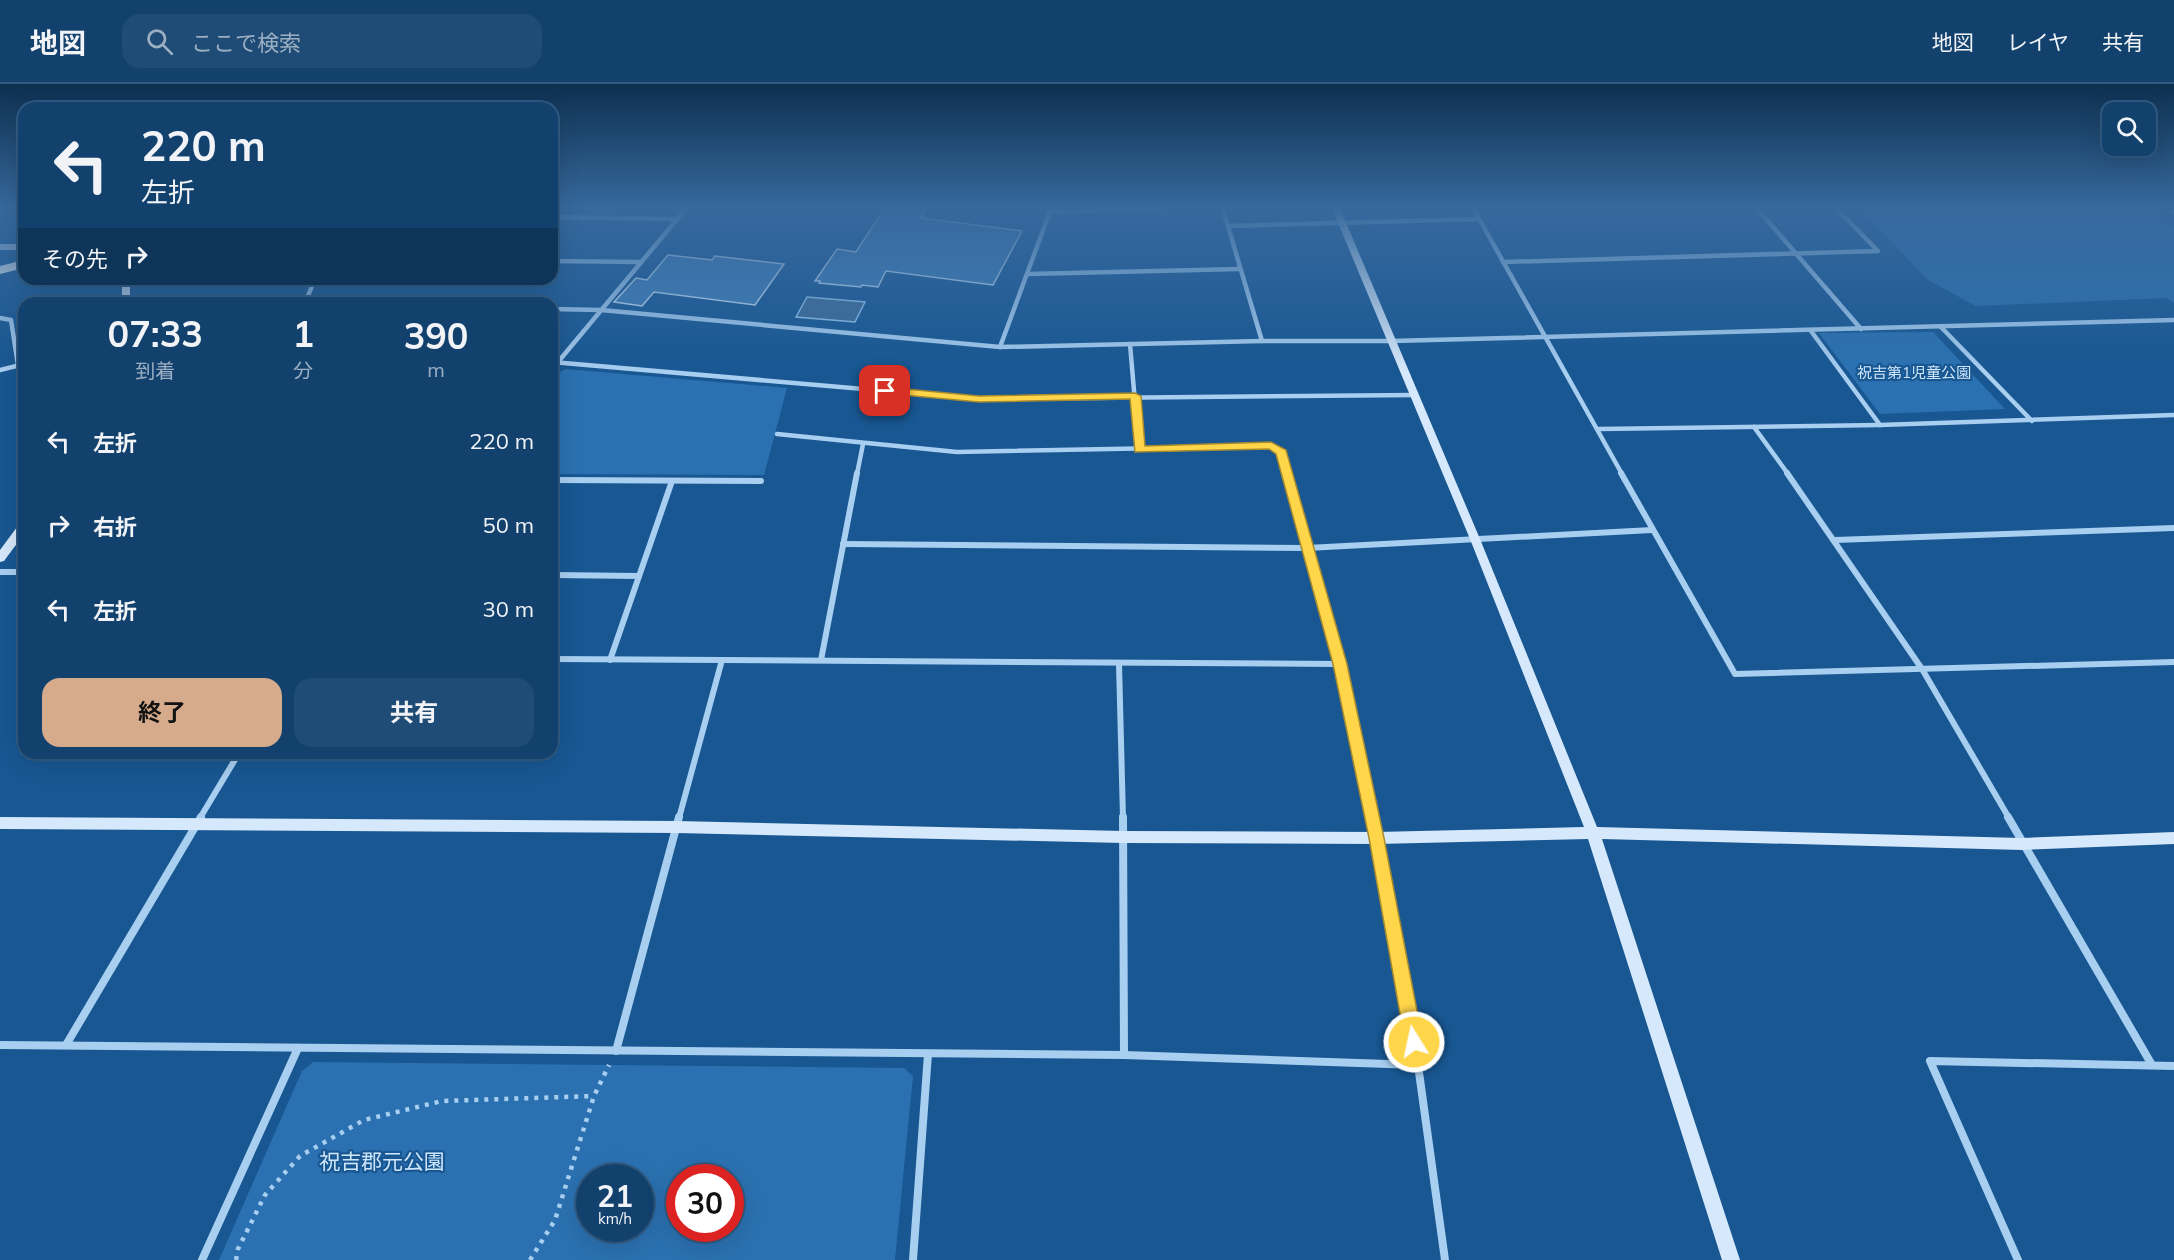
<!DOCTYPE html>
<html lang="ja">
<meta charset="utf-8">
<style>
:root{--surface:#12416e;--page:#1f4c76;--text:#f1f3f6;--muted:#9cafc2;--line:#315a81;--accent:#d6ab8b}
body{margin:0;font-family:Mulish,"Noto Sans JP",sans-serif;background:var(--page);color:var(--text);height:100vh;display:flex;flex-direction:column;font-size:22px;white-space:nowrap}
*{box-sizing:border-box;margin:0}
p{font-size:20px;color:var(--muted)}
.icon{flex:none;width:33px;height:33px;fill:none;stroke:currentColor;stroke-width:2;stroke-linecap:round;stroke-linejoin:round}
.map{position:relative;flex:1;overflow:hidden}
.side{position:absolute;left:18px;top:213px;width:540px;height:462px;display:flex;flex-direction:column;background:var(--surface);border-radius:18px;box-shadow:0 6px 24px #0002,0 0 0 2px var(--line)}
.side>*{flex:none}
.hud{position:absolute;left:18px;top:18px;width:540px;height:183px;border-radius:18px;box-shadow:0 6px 24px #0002,0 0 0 2px var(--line);background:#12416e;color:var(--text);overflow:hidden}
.controls{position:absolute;left:2102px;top:18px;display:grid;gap:12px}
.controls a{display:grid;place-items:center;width:54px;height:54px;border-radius:12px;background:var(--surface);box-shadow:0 6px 24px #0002,0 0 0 2px var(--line);font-size:30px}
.speed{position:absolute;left:576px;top:1080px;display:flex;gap:12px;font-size:30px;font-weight:700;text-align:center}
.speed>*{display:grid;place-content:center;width:78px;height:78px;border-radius:50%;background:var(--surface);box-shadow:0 6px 24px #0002,0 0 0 2px var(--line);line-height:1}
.speed small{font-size:15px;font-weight:400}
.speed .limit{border:9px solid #d22;background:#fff;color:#111}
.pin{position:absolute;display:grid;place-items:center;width:51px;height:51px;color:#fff;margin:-26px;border-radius:12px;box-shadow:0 3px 9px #0006}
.me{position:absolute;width:66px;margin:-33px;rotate:350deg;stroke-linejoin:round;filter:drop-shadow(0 0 4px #0008)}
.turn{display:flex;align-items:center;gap:21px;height:126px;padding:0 24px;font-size:27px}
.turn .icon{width:78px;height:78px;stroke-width:2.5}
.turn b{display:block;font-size:42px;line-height:51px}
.then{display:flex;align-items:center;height:57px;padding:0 24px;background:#0003;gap:12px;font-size:22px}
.eta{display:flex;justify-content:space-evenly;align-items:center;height:102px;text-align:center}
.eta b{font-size:36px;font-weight:700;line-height:42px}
.cta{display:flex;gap:12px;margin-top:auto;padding:12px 24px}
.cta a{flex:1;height:69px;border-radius:18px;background:var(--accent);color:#111;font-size:24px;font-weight:700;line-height:69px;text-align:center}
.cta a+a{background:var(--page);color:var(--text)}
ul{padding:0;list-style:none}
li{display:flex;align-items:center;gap:18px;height:84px;padding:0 24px}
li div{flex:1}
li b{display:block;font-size:22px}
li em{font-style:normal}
header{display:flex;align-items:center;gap:36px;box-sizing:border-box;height:84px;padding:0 30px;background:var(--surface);border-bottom:2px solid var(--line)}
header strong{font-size:28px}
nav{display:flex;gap:33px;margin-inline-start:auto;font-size:21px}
.search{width:420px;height:54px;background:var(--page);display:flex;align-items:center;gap:15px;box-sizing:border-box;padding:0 21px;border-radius:18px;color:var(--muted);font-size:22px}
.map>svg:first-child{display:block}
.green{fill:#2b71b1;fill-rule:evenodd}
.water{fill:#416d98;stroke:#9acaf2;stroke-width:1.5}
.building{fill:#4180ba;stroke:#cee6fb;stroke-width:1.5}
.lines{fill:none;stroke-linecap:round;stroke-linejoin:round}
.path{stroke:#a8cef0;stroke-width:4.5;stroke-dasharray:4 6;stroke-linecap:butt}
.street-far2{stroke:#a8cef0;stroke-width:4.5}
.street-far1{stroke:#a8cef0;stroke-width:6}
.street{stroke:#a8cef0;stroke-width:8}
.secondary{fill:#d6e8fb;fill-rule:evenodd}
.highway{fill:#fff;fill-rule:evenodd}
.route{fill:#ffd54a;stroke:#a68a30;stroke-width:1.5}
.labels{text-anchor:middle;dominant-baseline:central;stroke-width:4.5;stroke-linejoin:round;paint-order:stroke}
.far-park-label{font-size:15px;fill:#cee6fb;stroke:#185792}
.near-park-label{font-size:21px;fill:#cee6fb;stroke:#185792}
</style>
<header>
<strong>地図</strong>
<div class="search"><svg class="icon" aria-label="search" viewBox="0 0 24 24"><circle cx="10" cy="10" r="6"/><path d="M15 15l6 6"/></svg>ここで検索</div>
<nav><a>地図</a><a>レイヤ</a><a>共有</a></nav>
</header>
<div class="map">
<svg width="2174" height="1176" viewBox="0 0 2174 1176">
<rect width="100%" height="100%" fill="#185792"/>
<g class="green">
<path d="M1857 122H2148L2174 143V219L2166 214 1976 222 1928 196Z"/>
<path d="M1933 248 2005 325 1880 330 1819 249Z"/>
<path d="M565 285 787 304 764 391 552 390V299L556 291Z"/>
<path d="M313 978 904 984 913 992 895 1176H219L302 987ZM590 1094H640V1144H590ZM680 1094H730V1144H680Z"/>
</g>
<path class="water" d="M807 213 865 218 855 238 796 233Z"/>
<g class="building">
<path d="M886 122H928L921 134 1022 147 993 201 886 187 878 203 862 201 861 203 819 199 820 197H815L837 165 856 168Z"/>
<path d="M668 171 712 176 715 172 784 180 755 221 654 208 642 222 614 218 636 194 647 196Z"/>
</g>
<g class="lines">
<g class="path">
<path d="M236 1176 238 1165 265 1111 300 1072 364 1036 442 1017 594 1012"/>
<path d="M530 1176 555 1136 594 1012 609 981"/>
</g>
<g class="street-far2">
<path d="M1222 122 1262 257"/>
<path d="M1472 122 1622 390"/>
<path d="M1755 122 1861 245"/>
<path d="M2166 122 2174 128"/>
<path d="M1050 128 1212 122"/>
<path d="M552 133 678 135"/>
<path d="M1228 142 1479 135"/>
<path d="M552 177 641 178"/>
<path d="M1503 178 1878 167 1834 122"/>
<path d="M1028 190 1239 185"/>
<path d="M305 219 315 195"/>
<path d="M552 225 601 226 1000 263 1262 257H1391L2174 236"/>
<path d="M0 234 11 236 18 281"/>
<path d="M1941 243 2032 337"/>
<path d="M1811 247 1880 341"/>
<path d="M1130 260 1139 365"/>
<path d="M1000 263 1052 122"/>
<path d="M552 278 979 315 1415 311"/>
<path d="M0 286 24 280"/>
<path d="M552 289 558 278 688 122"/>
<path d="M1754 343 1788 390"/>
<path d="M1599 345 1880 341 2174 331"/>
<path d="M777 350 957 368 1271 362 1282 368 1288 390"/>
<path d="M857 390 863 360"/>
</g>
<g class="street-far1">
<path d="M1288 389 1340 580 1373 734"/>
<path d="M1621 389 1735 590 2174 578"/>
<path d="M1787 389 1922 585 2009 734"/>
<path d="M552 396 761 397"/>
<path d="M1835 456 2174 444"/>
<path d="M843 460 1307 464 1652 446"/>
<path d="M0 488H24"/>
<path d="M552 491 639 492"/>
<path d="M552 575 1340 580"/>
<path d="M610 576 672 397"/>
<path d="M821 576 857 389"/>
<path d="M1119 580 1123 734"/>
<path d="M200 734 239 669"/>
<path d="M679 734 722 576"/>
</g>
<g class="street">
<path d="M1123 733 1124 971"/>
<path d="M1373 733 1418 981 1445 1176"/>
<path d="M2008 733 2152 981"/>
<path d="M0 961 1124 971 1418 981"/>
<path d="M66 961 201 733"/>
<path d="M616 967 679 733"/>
<path d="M202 1176 298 964"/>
<path d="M913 1176 928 970"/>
<path d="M2018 1176 1930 977 2174 982"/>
</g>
<g class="secondary">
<path d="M1331 122H1339L1480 455 1597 743 2022 754 2174 748V760L2022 766 1602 755 1740 1176H1722L1588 755 1377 760 1123 759 677 749 0 745V733L677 737 1123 747 1377 748 1584 743 1470 455Z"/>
<rect x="0" y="160" width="24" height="6"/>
<rect x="122" y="195" width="8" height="24"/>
<path d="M24 438V450L4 477 0 478V466L20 439Z"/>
</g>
<path class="highway" d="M24 176V184L0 190V182Z"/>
</g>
<linearGradient id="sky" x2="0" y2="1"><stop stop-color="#0d3050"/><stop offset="0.43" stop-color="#37699d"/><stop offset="1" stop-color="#37699d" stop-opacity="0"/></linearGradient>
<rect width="2174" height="287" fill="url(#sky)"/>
<path class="route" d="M885 303 979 312 1135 309 1141 312 1145 362 1271 358 1286 366 1347 580 1384 754 1423 958 1420 964 1414 967 1408 964 1405 958 1369 754 1333 580 1276 370 1269 365 1135 368 1130 315 979 318 881 309 880 307Z"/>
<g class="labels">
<g class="far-park-label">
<text x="1914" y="288">祝吉第1児童公園</text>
</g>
<g class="near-park-label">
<text x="382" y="1077">祝吉郡元公園</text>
</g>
</g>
</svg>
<div class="controls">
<a><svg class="icon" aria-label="search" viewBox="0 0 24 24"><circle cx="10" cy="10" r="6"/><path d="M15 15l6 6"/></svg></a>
</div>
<div class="speed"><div>21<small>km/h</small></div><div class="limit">30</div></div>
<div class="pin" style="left:885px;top:307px;background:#d93025"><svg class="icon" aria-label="arrive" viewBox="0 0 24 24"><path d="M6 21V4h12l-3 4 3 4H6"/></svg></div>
<svg class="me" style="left:1414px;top:958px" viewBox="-20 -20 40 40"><circle r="17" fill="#ffd54a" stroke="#fff" stroke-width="3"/><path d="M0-11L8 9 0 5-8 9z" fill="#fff"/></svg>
<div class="hud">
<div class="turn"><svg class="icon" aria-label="left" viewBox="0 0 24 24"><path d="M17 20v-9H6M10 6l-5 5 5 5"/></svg><div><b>220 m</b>左折</div></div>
<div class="then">その先<svg class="icon" aria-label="right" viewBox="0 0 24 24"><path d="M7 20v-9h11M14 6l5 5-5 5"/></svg></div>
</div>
<section class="side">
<div class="eta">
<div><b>07:33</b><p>到着</p></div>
<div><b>1</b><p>分</p></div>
<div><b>390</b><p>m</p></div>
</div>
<ul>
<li><svg class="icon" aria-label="left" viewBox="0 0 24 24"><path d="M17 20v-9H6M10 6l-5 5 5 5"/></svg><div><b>左折</b></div><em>220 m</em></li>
<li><svg class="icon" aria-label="right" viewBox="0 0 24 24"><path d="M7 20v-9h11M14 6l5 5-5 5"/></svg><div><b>右折</b></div><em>50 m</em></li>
<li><svg class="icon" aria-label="left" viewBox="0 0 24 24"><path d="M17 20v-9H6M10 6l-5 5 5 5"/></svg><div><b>左折</b></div><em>30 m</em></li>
</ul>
<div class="cta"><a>終了</a><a>共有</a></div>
</section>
</div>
